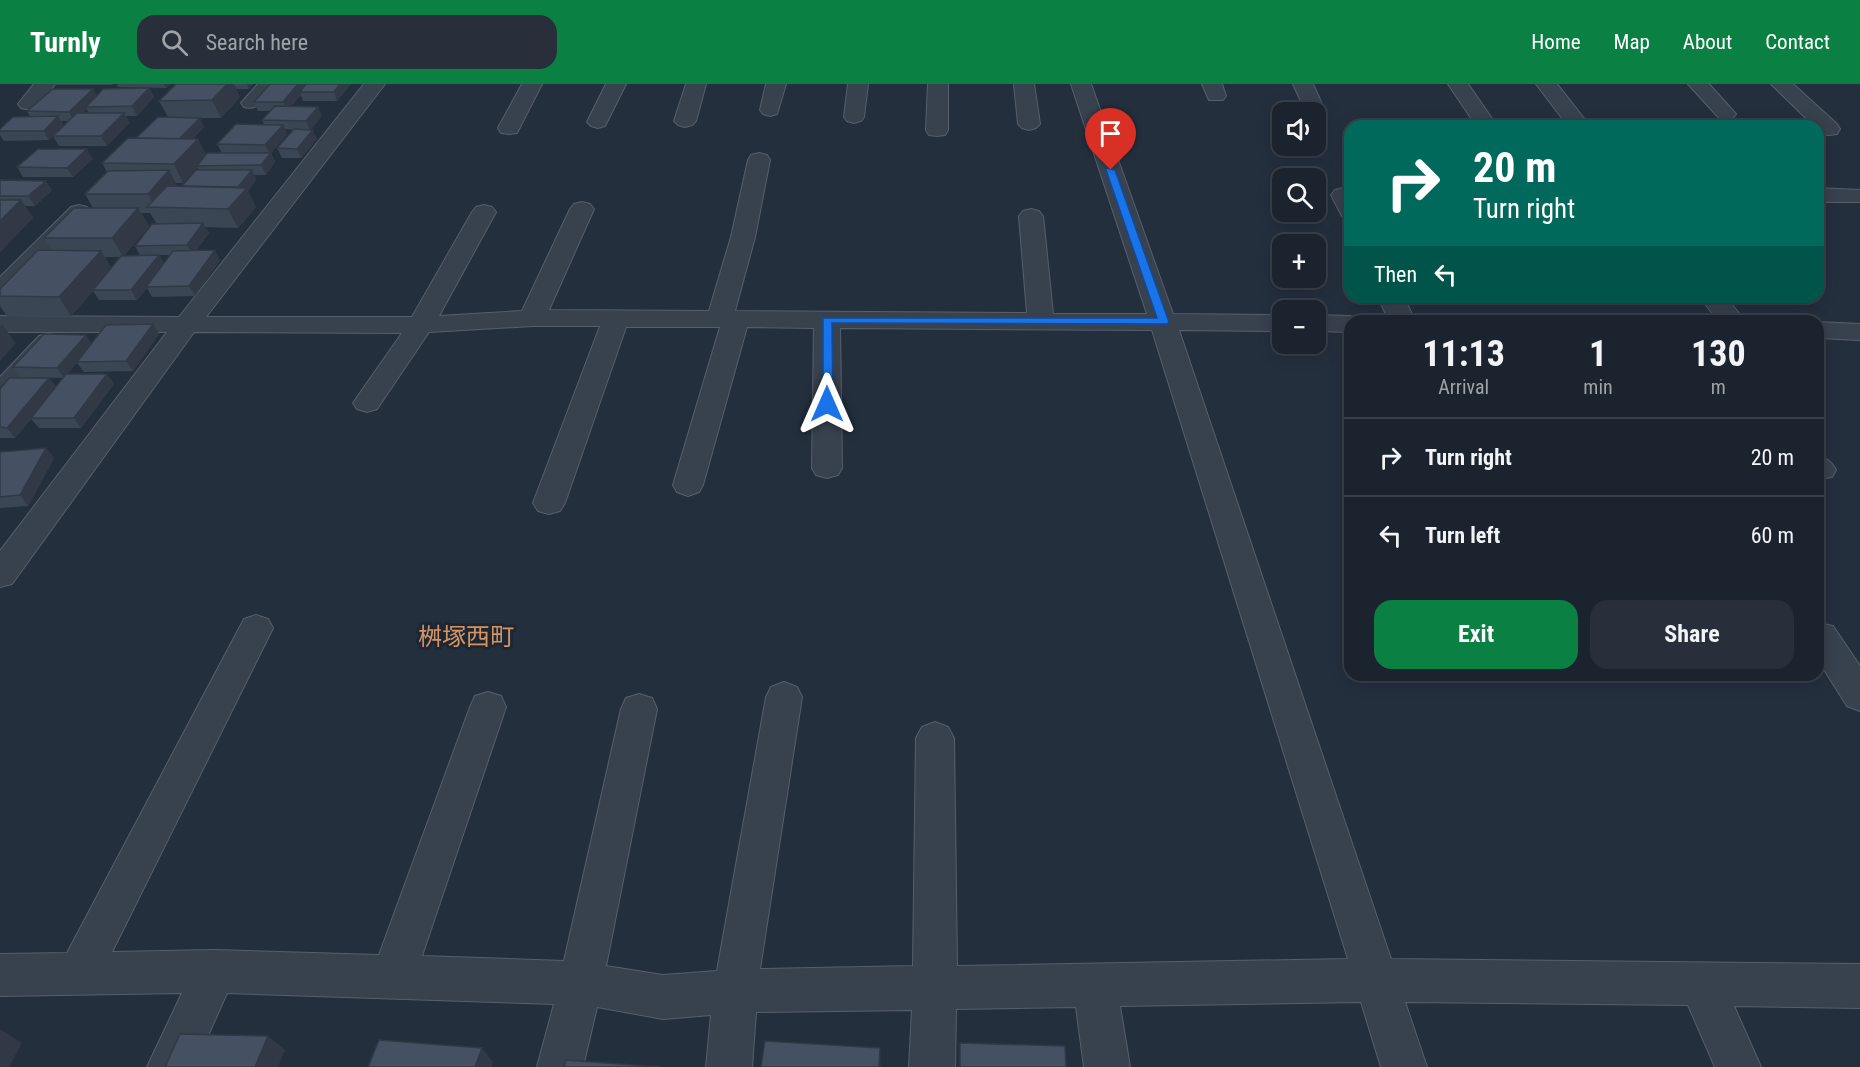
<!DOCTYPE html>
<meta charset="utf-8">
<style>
:root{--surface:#1b232e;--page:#282f3a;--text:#f1f3f6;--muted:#a0a4aa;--line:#39404a;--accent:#0b8043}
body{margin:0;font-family:"Roboto Condensed","Noto Sans JP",sans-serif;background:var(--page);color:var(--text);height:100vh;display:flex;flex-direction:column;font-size:22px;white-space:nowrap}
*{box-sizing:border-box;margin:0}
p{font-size:20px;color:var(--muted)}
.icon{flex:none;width:33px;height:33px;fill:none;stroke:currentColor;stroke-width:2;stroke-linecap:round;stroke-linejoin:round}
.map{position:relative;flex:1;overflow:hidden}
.panel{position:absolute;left:1344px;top:231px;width:480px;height:366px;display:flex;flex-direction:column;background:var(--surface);border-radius:18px;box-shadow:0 3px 15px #0003,0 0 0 2px var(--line)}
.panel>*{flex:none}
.hud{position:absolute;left:1344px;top:36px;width:480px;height:183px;border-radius:18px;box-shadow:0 3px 15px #0003,0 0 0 2px var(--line);background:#00695c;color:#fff;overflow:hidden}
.buttons{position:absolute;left:1272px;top:18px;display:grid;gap:12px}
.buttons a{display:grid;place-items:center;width:54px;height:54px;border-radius:12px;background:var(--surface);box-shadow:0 3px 15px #0003,0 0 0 2px var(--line);font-size:30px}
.pin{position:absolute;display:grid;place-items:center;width:51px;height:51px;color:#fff;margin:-62px -26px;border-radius:50% 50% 50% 0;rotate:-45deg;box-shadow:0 0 6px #0007}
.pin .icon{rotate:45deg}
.me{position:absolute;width:66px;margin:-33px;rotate:0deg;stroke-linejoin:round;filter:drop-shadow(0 0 4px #0008)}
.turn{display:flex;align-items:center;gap:21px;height:126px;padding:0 30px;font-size:27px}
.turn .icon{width:78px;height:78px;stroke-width:2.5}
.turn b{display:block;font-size:42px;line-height:51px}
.then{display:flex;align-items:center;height:57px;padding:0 30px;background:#0003;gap:12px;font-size:22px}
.eta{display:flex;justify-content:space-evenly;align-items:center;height:102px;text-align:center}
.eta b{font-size:36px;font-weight:700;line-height:42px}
.button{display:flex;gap:12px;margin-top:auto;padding:12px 30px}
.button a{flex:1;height:69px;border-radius:18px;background:var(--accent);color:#fff;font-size:24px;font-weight:700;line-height:69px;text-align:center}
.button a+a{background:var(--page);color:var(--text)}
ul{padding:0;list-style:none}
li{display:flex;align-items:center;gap:18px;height:78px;padding:0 30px;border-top:2px solid var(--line)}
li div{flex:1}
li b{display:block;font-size:22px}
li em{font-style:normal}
header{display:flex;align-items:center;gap:36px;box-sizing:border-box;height:84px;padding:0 30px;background:var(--accent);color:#fff}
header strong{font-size:28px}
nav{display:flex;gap:33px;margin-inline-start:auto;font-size:21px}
.search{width:420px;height:54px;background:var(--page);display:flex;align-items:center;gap:15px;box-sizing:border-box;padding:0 21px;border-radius:18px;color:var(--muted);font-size:22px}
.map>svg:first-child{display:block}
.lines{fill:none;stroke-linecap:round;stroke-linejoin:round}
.minor-casing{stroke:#565f6c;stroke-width:2}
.minor{fill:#38414e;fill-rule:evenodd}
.wall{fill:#3b4654;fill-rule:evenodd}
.shaded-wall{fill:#303945}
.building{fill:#455162;stroke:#303945;stroke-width:1.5}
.route{fill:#1a73e8;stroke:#114b97;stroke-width:1.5}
.labels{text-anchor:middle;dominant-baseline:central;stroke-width:6;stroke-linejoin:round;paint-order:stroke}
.quarter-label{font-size:24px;fill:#d59563;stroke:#1d2633}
</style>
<header>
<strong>Turnly</strong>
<div class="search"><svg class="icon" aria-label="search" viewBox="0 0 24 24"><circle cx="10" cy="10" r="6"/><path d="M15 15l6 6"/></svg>Search here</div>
<nav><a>Home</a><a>Map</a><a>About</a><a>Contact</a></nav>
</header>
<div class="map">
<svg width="1860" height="983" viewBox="0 0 1860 983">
<rect width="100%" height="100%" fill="#242f3e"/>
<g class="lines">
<g class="minor-casing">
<g id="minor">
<path d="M34 0H55C46 13 37 29 21 24L18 20Z"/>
<path d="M258 0H279C270 12 260 27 244 23L241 19Z"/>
<path d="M364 0H385L206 233H412L472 128 476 123 484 121 492 123 496 128 439 232 522 227 570 125 574 120 582 118 590 120 594 125 549 226 709 227 731 153 748 76 751 71 759 69 767 71 770 76 755 153 735 227 1027 229 1019 132 1023 127 1031 125 1039 127 1043 132 1053 230H1147L1071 0H1091L1173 230 1282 231V247L1179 246 1391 875 1860 880V924L1734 922 1761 983H1715L1688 921 1405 918 1427 983H1381L1361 918 1120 922 1130 983H1084L1076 923 956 925 955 983H909L912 926 756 928 752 983H706L711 931 663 935 597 923 583 983H537L554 920 227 909 194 983H147L182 909 0 912V870L67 869 244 535 256 531 268 535 273 544 112 868 215 866 379 871 470 623 475 612 488 608 501 612 506 623 422 872 564 877 621 625 626 614 639 610 652 614 657 625 606 882 663 891 717 887 766 613 771 603 784 598 797 603 802 613 760 885 913 882 916 654 922 643 935 638 948 643 954 654 957 882 1348 875 1152 246 840 244 842 384 838 391 827 394 816 391 812 384 814 244 747 243 703 401 699 408 688 412 677 408 673 401 720 243H626L565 419 560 427 549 430 538 427 533 419 600 242H532L429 248 377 325 367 328 357 325 353 319 402 249 194 248 12 500 0 503V467L167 248H0V232L179 233Z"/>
<path d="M522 0H542L517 49 509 50 501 49 498 44Z"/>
<path d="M606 0H626L605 42 598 44 591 42 587 38Z"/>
<path d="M686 0H706L696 37 692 41 685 43 678 41 674 37Z"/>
<path d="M766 0H786L777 30 770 32 763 30 760 26Z"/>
<path d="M848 0H868L864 33 861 37 854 39 847 37 844 33Z"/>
<path d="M928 0H948V46L945 51 937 52 929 51 926 46Z"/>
<path d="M1014 0H1034L1040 40 1036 44 1029 46 1022 44 1018 40Z"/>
<path d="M1202 0H1222L1226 12 1223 16H1209Z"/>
<path d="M1293 0H1313L1325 27 1322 31 1316 33V28H1306Z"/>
<path d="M1448 0H1468L1493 36 1489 40H1475Z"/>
<path d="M1536 0H1557L1590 42H1568Z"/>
<path d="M1688 0H1709L1736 30 1733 34 1726 36 1719 34Z"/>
<path d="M1771 0H1793L1837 40 1840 45 1837 50 1829 51 1821 50 1818 42H1814Z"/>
<path d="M1343 104 1350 106V134L1342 132 1331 111 1335 106Z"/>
<path d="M1818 104 1860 106V118H1818Z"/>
<path d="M79 121 87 123 91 128 87 133 9 212 0 215V193L71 123Z"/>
<path d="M1378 213H1404L1415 237H1389Z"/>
<path d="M1700 213H1726L1745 237H1718Z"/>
<path d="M1316 231 1350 232 1361 237H1350V248L1316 247Z"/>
<path d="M1818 238 1860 240V256L1818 254Z"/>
<path d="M49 250 59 252 62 258 59 264 10 315 0 318V293L39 252Z"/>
<path d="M1818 372C1828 375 1831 377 1836 386L1832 393 1818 395Z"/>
<path d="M1818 539 1833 542 1860 582V627L1847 622 1818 576Z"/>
</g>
</g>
<use href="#minor" class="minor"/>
</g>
<g class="wall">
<path d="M53 0H113L112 1H54Z"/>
<path d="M117 0H171L166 4 118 3Z"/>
<path d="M176 0H253L249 5H236L240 13 221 34H200L204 43 193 55H198L206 71 222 69 217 60 264 40 262 36 270 27H258L254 18 270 0H351L337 17H303L301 11 291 22 322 32 311 45 317 55 301 74H282L277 64 294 46 285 45 287 50 271 69 275 78 266 91H254L256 96 248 107 256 123 238 144 205 143 209 149 196 167 220 176 195 212 152 213 147 204 137 216H99L93 207 71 232H7L0 222V205L52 166 44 154 93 124 85 110 107 88 102 79 136 54 168 33 159 17ZM197 83 199 86 182 102H177L175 99H183ZM141 129H150L157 140 135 162 140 171 124 172 149 142ZM159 171H170L164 180ZM105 173H120L111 184Z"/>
<path d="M149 4 154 13 137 32H126L129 39 107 62H59L53 52 49 56 4 57 0 51V45L30 33 27 27 93 5 97 12ZM87 25 89 29H82ZM61 37H69L64 42Z"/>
<path d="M93 75 73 93H23L17 83Z"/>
<path d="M0 96 52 106 35 122H25L33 134 0 168Z"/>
<path d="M153 240 159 250 133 287 84 288 77 279 67 290H107L114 300 81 344H39L31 335 15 354H0V305L49 294 56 303 64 294 21 293 13 283 86 251 91 260Z"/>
<path d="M46 364 54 374 28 422 0 424V368Z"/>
</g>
<g class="shaded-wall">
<path d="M164 0H171L166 4Z"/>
<path d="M227 0H234L240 13 221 34 212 16Z"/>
<path d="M247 0H253L249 5Z"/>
<path d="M298 0H310L300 8 301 11 287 27 283 18Z"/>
<path d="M340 0H351L337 17 334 8Z"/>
<path d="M149 4 154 13 137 32 132 22Z"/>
<path d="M93 5 98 14 86 23 87 25 74 37 69 28Z"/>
<path d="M318 23 322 32 310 46 306 37Z"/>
<path d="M124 29 129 39 107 62 101 52Z"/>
<path d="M58 32 64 42 49 56 44 47Z"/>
<path d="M200 34 204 43 184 64 179 55Z"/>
<path d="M283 41 287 50 271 69 275 78 266 91 261 81 270 70 265 61Z"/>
<path d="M313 46 317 55 301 74 297 65Z"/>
<path d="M198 55 207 73 197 82V83L183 99 174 80Z"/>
<path d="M87 65 93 75 73 93 67 84Z"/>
<path d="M169 86 179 105 155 123 148 110Z"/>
<path d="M252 86 256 96 248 107 256 123 238 144 228 125 238 103Z"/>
<path d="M46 97 52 106 35 122 28 112Z"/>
<path d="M21 116 33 134 0 168V137Z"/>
<path d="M138 124 149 142 123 173 112 154Z"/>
<path d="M203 139 209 149 193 171 187 161Z"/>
<path d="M215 166 220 176 195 212 189 202Z"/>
<path d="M101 167 112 186 93 206V207L71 232 59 213Z"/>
<path d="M159 171 164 181 137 216 131 206Z"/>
<path d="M2 240 16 259 0 277V242Z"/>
<path d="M153 240 159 250 133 287 126 277Z"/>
<path d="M86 251 92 261 64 294 57 284Z"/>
<path d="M107 290 114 300 81 344 74 334Z"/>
<path d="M49 294 56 304 15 354 7 344Z"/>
<path d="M46 364 54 374 28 422 20 411Z"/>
<path d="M0 945 22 959 9 983H0Z"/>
<path d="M268 952 285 966 278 983H255Z"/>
<path d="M482 964 493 978 492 983H475Z"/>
<path d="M880 964 881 983H879Z"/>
</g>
<g class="building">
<path d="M176 0H227L212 16 159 17Z"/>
<path d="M270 0H298L283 18H254Z"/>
<path d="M306 0H340L334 8H300Z"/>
<path d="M149 4 132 22 86 23 103 5Z"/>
<path d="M53 5H93L69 28 27 27Z"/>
<path d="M275 22 318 23 306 37 262 36Z"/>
<path d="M77 29H124L101 52H53Z"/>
<path d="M58 32 44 47H0V45L13 33Z"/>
<path d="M158 33 200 34 179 55 136 54Z"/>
<path d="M236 40 283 41 265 61 217 60Z"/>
<path d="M294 45 313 46 297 65 277 64Z"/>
<path d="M128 54 198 55 174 80 102 79Z"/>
<path d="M38 65H87L67 84 17 83Z"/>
<path d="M207 69H271L261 81 197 82Z"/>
<path d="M169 86 148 110H85L108 87Z"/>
<path d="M196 86H252L238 103 182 102Z"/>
<path d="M0 96 46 97 28 112H0Z"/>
<path d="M167 102 247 104 228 125 147 123Z"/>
<path d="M0 116H21L0 137Z"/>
<path d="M74 124H138L112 154H44Z"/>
<path d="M203 139 187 161 135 162 152 140Z"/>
<path d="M38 166 101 167 59 213 0 212V205Z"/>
<path d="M215 166 189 202 146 203 173 167Z"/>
<path d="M159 171 131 206H93L121 172Z"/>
<path d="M153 240 126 277 77 278 106 241Z"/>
<path d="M44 250 86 251 57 284 13 283Z"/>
<path d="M66 290H107L74 334H31Z"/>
<path d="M9 294H49L7 344 0 343V305Z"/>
<path d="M46 364 20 411 0 413V368Z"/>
<path d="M180 950 268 952 255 983H165Z"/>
<path d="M379 956 482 964 475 983H368Z"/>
<path d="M765 957 880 964 879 983H761Z"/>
<path d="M960 959 1065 962 1066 983H960Z"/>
<path d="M566 976 661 983H564Z"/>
</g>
<path class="route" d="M1107 84 1115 86 1169 238 1167 240 832 239 833 320 827 324 823 323V234H1157L1106 86Z"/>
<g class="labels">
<g class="quarter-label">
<text x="466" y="553">桝塚西町</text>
</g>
</g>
</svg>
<div class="buttons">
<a><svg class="icon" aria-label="sound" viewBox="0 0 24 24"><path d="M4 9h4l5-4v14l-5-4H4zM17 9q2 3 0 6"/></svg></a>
<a><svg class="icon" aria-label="search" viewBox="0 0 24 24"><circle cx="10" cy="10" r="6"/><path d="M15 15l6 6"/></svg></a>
<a>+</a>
<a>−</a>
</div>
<div class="pin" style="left:1111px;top:86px;background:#d93025"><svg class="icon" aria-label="arrive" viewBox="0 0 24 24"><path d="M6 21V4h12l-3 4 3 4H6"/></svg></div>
<svg class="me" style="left:827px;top:320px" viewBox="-20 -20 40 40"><path d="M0-17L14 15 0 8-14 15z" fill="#1a73e8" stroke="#fff" stroke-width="4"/></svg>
<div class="hud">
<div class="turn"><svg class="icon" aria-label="right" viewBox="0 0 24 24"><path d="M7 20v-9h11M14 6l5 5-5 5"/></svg><div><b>20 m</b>Turn right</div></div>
<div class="then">Then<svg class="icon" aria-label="left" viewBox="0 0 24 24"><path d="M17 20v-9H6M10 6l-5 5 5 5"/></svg></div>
</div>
<section class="panel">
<div class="eta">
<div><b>11:13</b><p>Arrival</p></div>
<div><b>1</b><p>min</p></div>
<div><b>130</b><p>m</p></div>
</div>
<ul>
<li><svg class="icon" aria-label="right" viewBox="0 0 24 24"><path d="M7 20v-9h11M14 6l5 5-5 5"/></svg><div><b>Turn right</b></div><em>20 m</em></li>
<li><svg class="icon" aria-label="left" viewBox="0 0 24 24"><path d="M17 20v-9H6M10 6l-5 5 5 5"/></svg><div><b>Turn left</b></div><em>60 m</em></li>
</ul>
<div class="button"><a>Exit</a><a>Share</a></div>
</section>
</div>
